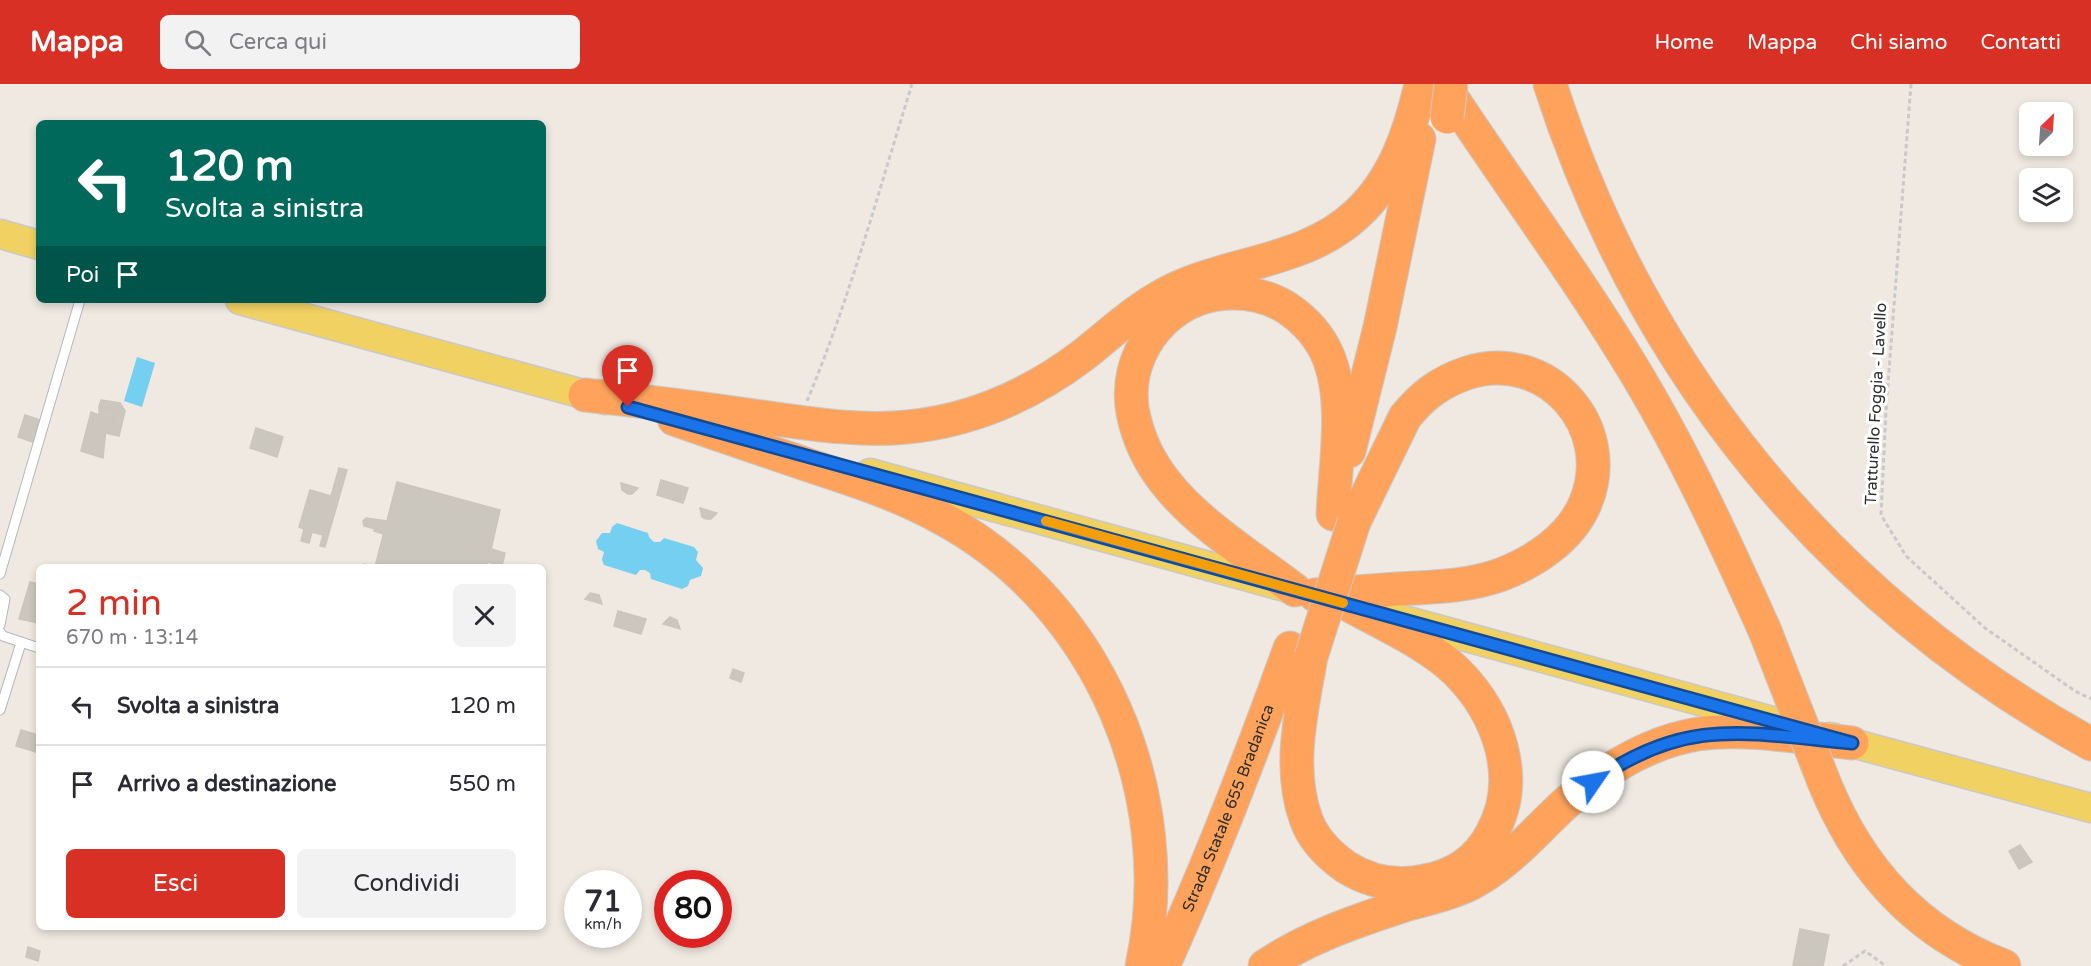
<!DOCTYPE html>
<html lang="it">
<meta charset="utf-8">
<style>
:root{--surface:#fff;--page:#f2f2f3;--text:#2b2b33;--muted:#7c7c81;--line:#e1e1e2;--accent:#d93025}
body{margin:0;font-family:"Varela Round",sans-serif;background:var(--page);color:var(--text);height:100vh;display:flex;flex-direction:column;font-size:22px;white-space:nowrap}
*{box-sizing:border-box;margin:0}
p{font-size:20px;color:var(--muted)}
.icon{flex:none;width:33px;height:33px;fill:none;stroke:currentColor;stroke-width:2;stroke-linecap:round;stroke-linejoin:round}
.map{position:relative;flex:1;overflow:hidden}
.side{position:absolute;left:36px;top:480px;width:510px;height:366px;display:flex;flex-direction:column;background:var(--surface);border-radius:9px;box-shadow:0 3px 9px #0003}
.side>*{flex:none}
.guide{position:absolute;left:36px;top:36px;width:510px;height:183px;border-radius:9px;box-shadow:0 3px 9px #0003;background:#00695c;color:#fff;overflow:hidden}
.needle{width:39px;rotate:25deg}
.buttons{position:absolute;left:2019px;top:18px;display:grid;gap:12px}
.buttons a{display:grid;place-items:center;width:54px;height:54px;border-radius:9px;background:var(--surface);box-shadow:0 3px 9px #0003;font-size:30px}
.speed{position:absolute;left:564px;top:786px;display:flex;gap:12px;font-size:30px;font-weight:700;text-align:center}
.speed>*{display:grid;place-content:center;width:78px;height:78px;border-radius:50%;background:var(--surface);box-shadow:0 3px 9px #0003;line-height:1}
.speed small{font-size:15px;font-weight:400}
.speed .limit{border:9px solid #d22;background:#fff;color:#111}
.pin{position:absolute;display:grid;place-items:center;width:51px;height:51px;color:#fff;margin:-62px -26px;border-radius:50% 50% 50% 0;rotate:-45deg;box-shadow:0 0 6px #0007}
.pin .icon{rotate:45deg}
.me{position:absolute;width:66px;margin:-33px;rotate:57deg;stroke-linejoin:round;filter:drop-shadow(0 0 4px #0008)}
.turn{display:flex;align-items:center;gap:21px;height:126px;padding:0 30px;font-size:27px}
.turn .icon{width:78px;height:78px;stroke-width:2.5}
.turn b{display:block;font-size:42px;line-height:51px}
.then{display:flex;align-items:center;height:57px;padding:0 30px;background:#0003;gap:12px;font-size:22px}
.round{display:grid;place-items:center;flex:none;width:63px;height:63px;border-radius:9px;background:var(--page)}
.summary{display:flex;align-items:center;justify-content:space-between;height:102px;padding:0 30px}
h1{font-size:36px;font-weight:600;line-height:45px;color:var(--accent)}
.primary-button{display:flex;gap:12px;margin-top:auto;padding:12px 30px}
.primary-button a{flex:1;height:69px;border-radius:9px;background:var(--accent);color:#fff;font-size:24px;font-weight:600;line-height:69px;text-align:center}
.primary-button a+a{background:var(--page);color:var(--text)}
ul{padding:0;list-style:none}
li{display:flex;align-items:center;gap:18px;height:78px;padding:0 30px;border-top:2px solid var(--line)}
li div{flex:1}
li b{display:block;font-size:22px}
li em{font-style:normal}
header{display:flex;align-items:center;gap:36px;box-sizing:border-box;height:84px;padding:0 30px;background:var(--accent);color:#fff}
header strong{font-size:28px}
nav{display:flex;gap:33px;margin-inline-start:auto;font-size:21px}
.search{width:420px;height:54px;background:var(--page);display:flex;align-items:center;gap:15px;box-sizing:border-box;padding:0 21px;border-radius:9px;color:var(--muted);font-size:22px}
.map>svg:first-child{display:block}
.water{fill:#75cff0}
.building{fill:#cbc7bf;stroke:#cbc5ba;stroke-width:1.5}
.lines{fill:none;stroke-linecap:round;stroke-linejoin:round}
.lane-casing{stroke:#b4b7c1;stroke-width:11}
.primary-casing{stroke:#c9c9c9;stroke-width:31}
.highway-casing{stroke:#c9c9c9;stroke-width:35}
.path{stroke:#c9c9c9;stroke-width:3;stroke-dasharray:4.5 3;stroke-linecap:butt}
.lane{stroke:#fff;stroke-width:9}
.primary{stroke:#f2d163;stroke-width:28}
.highway{stroke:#ffa35c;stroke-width:33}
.highway-bridge-casing{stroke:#c9c9c9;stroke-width:35;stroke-linecap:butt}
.highway-bridge{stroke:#ffa35c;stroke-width:33}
.route-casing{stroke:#114b97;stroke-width:15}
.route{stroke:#1a73e8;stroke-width:10}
.slow{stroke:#f59e0b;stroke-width:10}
.labels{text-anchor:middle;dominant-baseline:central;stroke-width:6;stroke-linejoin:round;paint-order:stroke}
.street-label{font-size:16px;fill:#2e2e2e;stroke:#fff}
</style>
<header>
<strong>Mappa</strong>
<div class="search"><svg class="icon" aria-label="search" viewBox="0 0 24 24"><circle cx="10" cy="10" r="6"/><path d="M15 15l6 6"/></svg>Cerca qui</div>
<nav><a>Home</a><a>Mappa</a><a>Chi siamo</a><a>Contatti</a></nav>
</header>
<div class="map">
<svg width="2091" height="882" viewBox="0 0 2091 882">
<rect width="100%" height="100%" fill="#efe9e1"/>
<g class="water">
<path d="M137 273 155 279 142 323 124 317Z"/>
<path d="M617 439 648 449 649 453 654 458H660L664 454 694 463 698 468 696 476 703 484 701 492 690 496 688 502 682 505 651 495 650 489 645 486H640L636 491 604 481 602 476 604 468 598 465 596 457 602 449H610L612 443Z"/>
</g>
<g class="building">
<path d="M101 316 120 319 125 327 119 352 105 349 106 344 111 346 113 334 116 331 114 327 99 323Z"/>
<path d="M99 323 114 327 116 331 113 334 111 346 106 344 103 374 81 367 91 328 99 331Z"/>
<path d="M25 331 40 336 33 358 18 353Z"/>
<path d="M256 344 283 353 277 373 250 364Z"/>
<path d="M339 384 347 386 325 463 320 462 323 451 312 448 309 459 301 457 304 445 299 443 310 406 331 412Z"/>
<path d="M661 396 688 404 683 419 657 411Z"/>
<path d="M397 398 500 426 491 465 505 469 502 482 488 478 486 483H363L364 480 375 483Z"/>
<path d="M621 399 638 404 632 410H628L622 406Z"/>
<path d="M700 424 717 429 711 435H706L702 433Z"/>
<path d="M366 434 388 437 384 450 374 447 375 445 364 442 363 437Z"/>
<path d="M30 498 39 500V539L19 535Z"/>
<path d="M590 509 599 511 602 520 585 515Z"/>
<path d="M618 527 646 535 641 550 614 542Z"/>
<path d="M670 533 677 536 680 545 663 540Z"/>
<path d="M733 585 744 589 741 598 730 594Z"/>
<path d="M21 646 39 651V669L16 662Z"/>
<path d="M2020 761 2032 778 2019 785 2009 767Z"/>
<path d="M1800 845 1829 851 1823 882 1793 881Z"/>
<path d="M28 863 40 867 38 877 26 873Z"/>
</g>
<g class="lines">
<g class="lane-casing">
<g id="lane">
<path d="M0 490 80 216"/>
<path d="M0 511 5 515 0 541"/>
<path d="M0 548 3 552 39 564"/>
<path d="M0 626 21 559"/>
</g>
</g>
<g class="primary-casing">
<g id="primary">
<path d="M0 150 39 161"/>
<path d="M240 216 605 316"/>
<path d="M870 389 1285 503"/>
<path d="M1382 530 1791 642"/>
<path d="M1830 653 2091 724"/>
</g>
</g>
<g class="highway-casing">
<g id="highway">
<path d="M1443 0C1507 98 1577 191 1637 291 1686 373 1726 460 1765 547"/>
<path d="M1550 0C1642 286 1827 514 2091 660"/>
<path d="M585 311C642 317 699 324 755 332 806 339 856 348 907 343 971 337 1030 311 1082 272 1110 250 1136 225 1169 208 1230 177 1305 179 1357 130 1394 96 1410 48 1421 0"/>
<path d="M674 335C719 351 765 366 811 382 857 397 903 412 945 436 1100 521 1179 711 1142 882"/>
<path d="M1349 367 1380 243 1419 55"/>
<path d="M1295 506C1253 474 1198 440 1166 399 1150 379 1138 354 1133 329 1122 274 1162 218 1218 210 1243 207 1266 211 1287 224 1305 236 1320 253 1328 272 1347 317 1335 382 1333 430"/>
<path d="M1315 511C1342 509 1369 507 1397 505 1432 503 1466 503 1500 491 1534 478 1570 455 1585 420 1618 343 1546 263 1467 289 1440 298 1422 312 1405 333L1354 438"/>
<path d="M1311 573C1302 625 1287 683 1306 735 1313 755 1329 771 1346 783 1370 798 1397 803 1424 797 1454 792 1478 776 1492 749 1522 695 1499 630 1457 588 1430 561 1383 540 1349 521"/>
<path d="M1824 698C1859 784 1915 848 2004 882"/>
<path id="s1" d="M1163 882C1210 778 1251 672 1290 564"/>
<path d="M1265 882C1307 854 1353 838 1402 822 1425 815 1448 811 1470 800 1508 781 1536 746 1567 718 1604 686 1649 658 1698 650 1748 643 1802 654 1852 659"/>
</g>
</g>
<g class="path">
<path d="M1911 0 1886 326 1881 431 1906 472 1985 544 2075 607 2091 615"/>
<path d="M807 317C850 214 879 106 912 0"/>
<path d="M1843 882 1865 867 1886 882"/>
</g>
<use href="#lane" class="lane"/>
<use href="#primary" class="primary"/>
<use href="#highway" class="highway"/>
<g class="highway-bridge-casing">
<g id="highway-bridge">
<path d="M1447 33 1451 0"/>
<path d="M1765 547 1824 698"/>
<path d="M1311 573 1354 438"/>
</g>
</g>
<use href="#highway-bridge" class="highway-bridge"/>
</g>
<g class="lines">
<g class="route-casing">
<path id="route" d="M628 323 1852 659C1747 649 1685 632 1593 698"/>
</g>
<use href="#route" class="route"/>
<path class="slow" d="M1046 437 1343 519"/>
</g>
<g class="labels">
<g class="street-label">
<text transform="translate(1876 320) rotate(-87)">Tratturello Foggia - Lavello</text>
<text stroke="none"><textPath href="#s1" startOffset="171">Strada Statale 655 Bradanica</textPath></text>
</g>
</g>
</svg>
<div class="buttons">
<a><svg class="needle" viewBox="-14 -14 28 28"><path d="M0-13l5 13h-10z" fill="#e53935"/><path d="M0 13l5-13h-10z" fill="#7c7c81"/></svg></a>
<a><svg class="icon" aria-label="layers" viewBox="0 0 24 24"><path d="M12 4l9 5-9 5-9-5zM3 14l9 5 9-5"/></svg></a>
</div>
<div class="speed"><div>71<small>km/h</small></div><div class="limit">80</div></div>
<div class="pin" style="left:628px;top:323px;background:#d93025"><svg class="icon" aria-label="arrive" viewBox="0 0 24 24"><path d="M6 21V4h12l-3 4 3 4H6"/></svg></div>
<svg class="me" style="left:1593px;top:698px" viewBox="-20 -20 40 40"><circle r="19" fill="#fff"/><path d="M0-13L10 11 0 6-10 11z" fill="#1a73e8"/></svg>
<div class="guide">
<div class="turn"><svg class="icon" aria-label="left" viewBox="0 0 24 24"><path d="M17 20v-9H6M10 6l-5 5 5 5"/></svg><div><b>120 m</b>Svolta a sinistra</div></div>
<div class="then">Poi<svg class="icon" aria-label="arrive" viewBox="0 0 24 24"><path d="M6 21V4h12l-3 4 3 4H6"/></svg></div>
</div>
<section class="side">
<div class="summary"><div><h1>2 min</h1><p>670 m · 13:14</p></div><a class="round"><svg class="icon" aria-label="close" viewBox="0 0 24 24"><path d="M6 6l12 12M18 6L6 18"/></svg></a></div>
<ul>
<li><svg class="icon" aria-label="left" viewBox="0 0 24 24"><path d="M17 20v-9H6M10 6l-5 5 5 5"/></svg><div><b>Svolta a sinistra</b></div><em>120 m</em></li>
<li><svg class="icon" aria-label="arrive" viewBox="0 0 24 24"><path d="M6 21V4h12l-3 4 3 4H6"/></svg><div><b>Arrivo a destinazione</b></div><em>550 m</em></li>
</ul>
<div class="primary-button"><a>Esci</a><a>Condividi</a></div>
</section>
</div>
